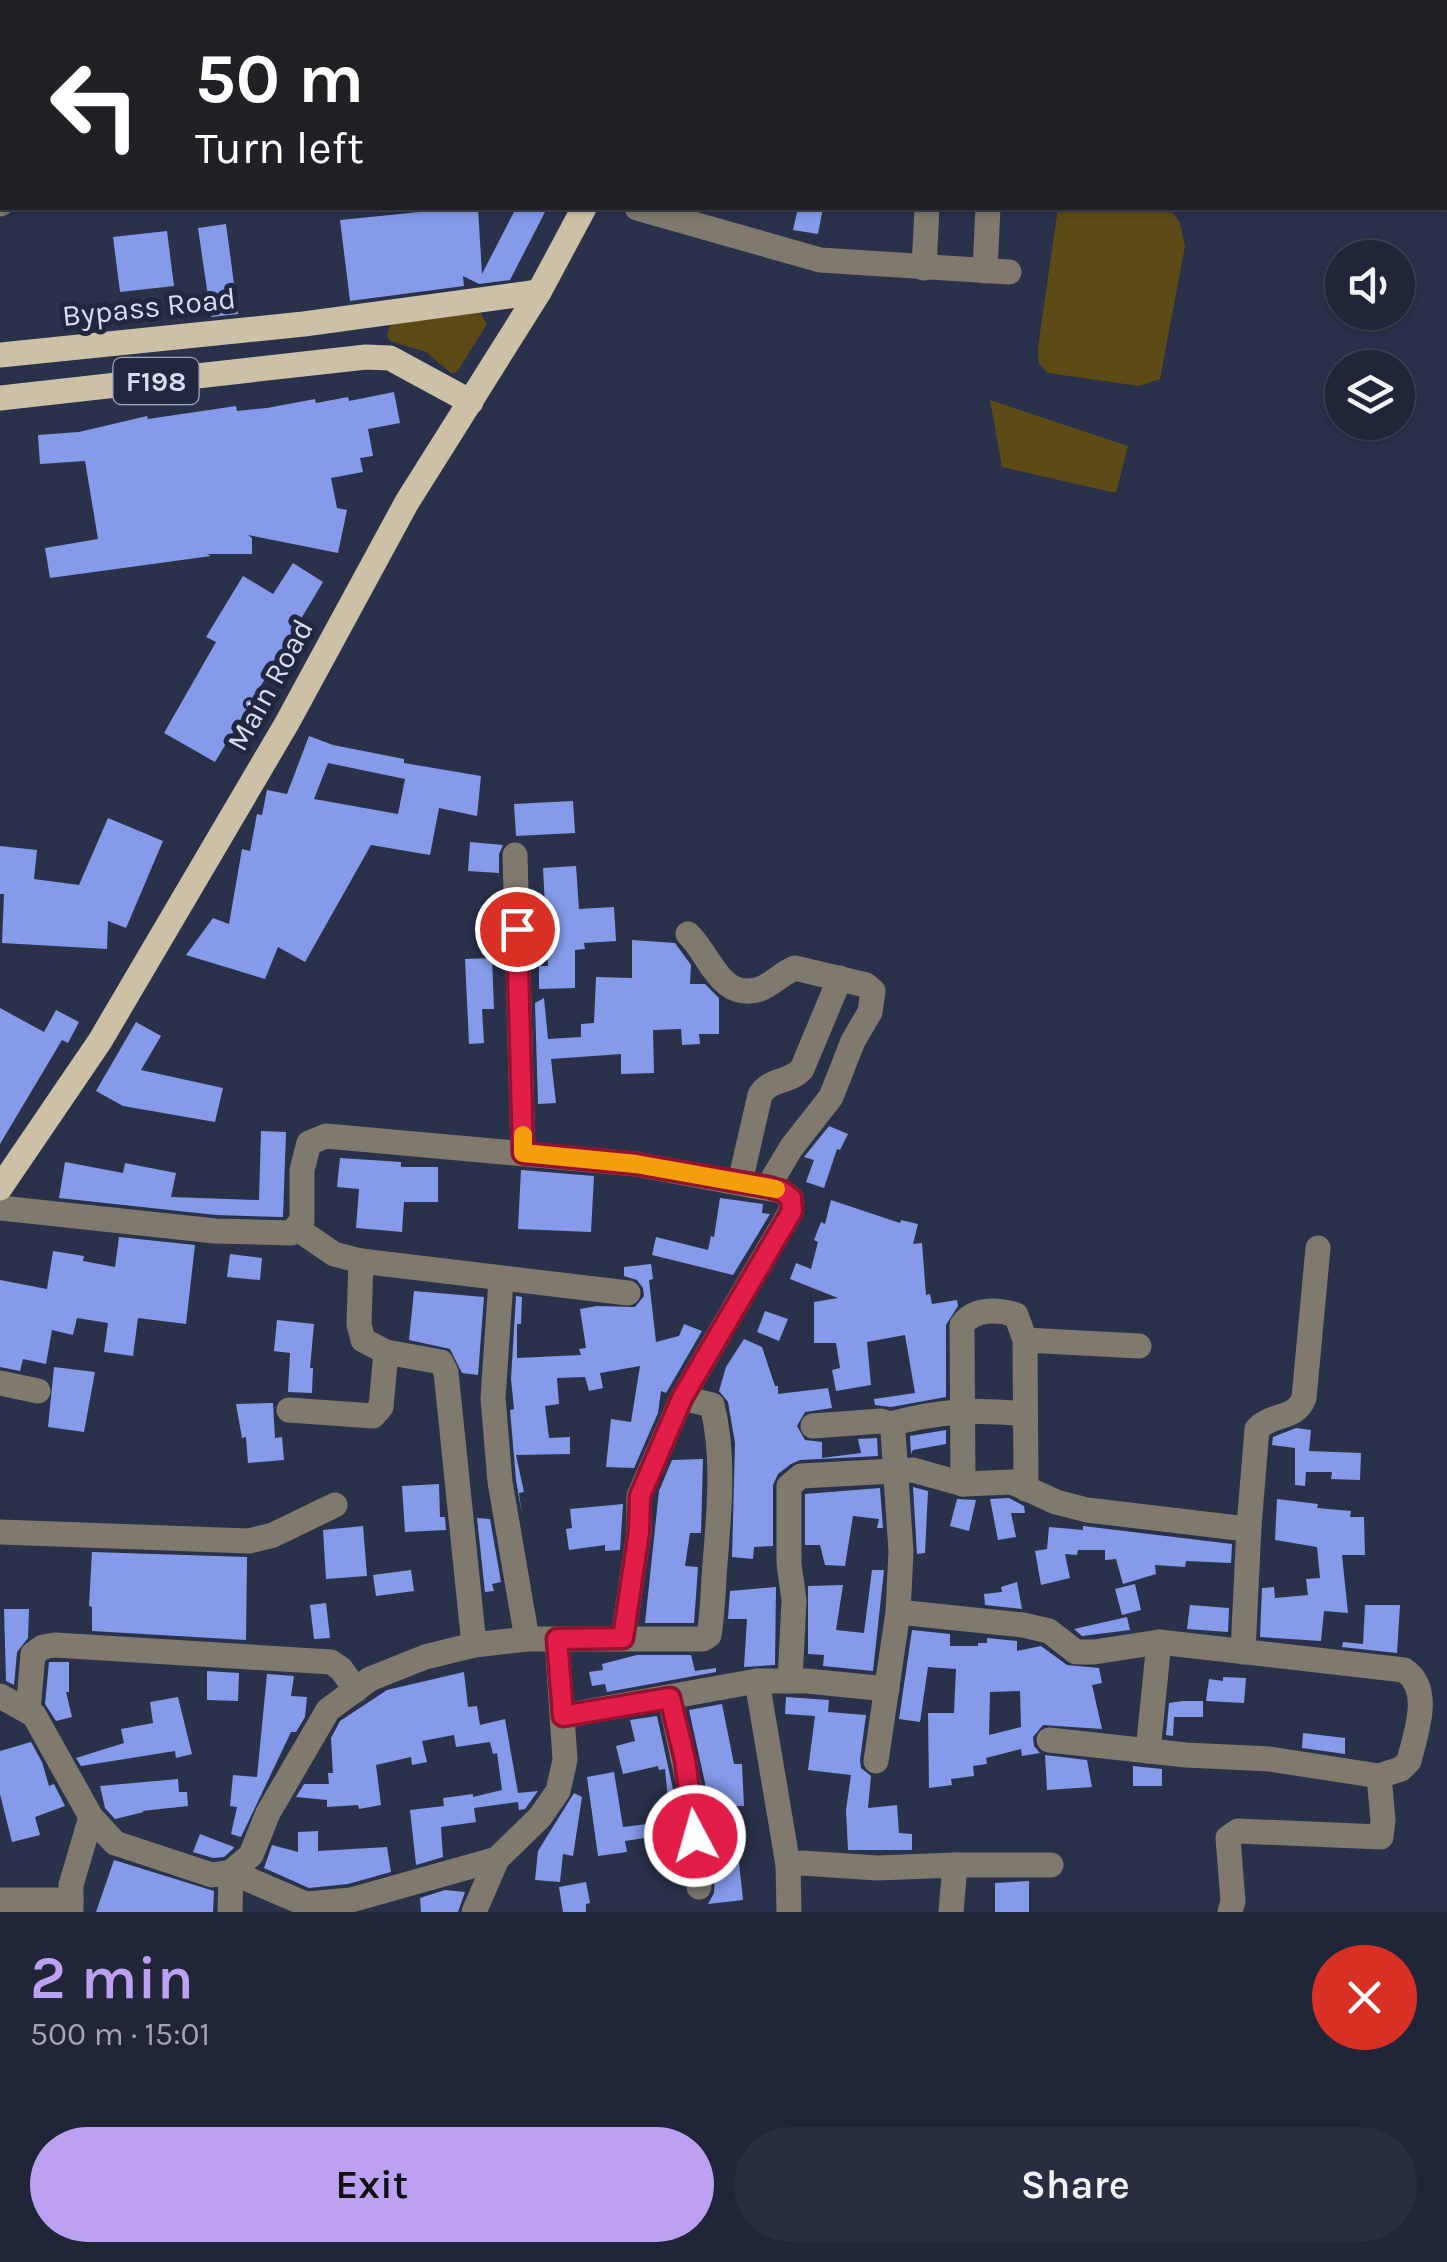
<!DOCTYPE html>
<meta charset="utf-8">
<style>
:root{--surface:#202538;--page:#282d40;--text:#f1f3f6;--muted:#a2a5ae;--line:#3d4253;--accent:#bca0f2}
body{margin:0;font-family:Karla,sans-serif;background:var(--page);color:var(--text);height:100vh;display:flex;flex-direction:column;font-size:38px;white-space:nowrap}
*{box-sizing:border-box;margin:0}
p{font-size:32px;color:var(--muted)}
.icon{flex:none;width:55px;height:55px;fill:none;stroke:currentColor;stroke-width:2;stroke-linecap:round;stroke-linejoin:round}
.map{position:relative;height:1912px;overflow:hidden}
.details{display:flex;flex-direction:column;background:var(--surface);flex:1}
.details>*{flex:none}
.hud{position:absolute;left:0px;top:0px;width:1448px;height:210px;box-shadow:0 2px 8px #0004,0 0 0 2px var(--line);background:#202124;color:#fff;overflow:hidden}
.buttons{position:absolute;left:1325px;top:240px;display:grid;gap:20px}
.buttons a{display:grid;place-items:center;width:90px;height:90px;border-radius:50%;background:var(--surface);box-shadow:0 2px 8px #0004,0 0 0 2px var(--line);font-size:50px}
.pin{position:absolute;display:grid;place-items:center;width:85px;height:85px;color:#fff;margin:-42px;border:5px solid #fff;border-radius:50%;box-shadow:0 2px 10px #0007}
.me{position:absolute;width:110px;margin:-55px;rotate:354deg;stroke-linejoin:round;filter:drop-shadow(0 0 8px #0008)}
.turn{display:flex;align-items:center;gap:35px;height:210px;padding:0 30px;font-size:45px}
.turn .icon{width:130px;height:130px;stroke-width:2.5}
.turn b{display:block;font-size:70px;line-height:85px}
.round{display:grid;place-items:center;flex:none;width:105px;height:105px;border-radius:52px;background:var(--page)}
.summary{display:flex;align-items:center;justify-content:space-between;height:170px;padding:0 30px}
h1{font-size:60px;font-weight:600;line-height:75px;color:var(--accent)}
.button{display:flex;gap:20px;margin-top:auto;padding:20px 30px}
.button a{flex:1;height:115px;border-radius:60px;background:var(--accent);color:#111;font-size:40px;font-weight:600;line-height:115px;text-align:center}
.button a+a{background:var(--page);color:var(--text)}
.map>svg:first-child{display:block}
.green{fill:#5d4b17}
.building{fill:#859bea;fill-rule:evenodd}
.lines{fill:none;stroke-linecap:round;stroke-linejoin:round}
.minor{stroke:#7f7a6d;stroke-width:25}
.major{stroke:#ccc1a6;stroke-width:25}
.route-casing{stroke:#92132f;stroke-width:25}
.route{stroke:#e11d48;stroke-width:18}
.slow{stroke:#f59e0b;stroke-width:18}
.labels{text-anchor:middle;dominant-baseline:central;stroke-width:10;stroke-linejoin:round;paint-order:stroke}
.shield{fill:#20273f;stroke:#a1a6b9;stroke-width:2.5}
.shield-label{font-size:28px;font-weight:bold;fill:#d8dded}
.street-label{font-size:30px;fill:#d8dded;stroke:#20273f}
</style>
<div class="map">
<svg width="1447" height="1912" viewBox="0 0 1447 1912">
<rect width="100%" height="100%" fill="#2a314a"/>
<g class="green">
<path d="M1058 208 1171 210 1180 223 1185 246 1160 379 1139 386 1048 373 1039 364 1038 347Z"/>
<path d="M480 312 487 324 457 372 451 373 426 352 390 341 387 335 391 324Z"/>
<path d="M990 400 1128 446 1116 493 1002 467Z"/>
</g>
<g class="building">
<path d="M460 208H478L482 274 516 208H536L545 212 510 280 479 284 463 276 464 286 350 301 340 220Z"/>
<path d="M798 208H823L818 234 793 230Z"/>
<path d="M226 224 238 314 211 317 198 228Z"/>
<path d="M167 231 174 286 120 292 113 237Z"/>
<path d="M394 392 400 423 368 429 373 456 360 458 363 472 331 478 337 508 347 510 338 553 248 535 252 538V554H207L211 556 50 578 45 548 98 539 85 461 40 464 38 435 79 432 147 416 148 419 236 406 237 411 267 408 315 399 316 403 348 397 349 401Z"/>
<path d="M293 563 323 582 215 762 164 733 216 642 206 637 243 576 273 594Z"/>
<path d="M309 736 333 745 404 759V763L481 776 477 816 439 808 430 855 371 845 305 962 278 947 265 979 186 955 213 918 229 924 242 849 250 851 257 814 262 815 267 790 287 794ZM328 763 405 779 398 814 314 799Z"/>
<path d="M573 801 575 833 516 836 514 804Z"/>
<path d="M108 818 163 841 126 928 108 921 107 949 2 943 4 894H0V846L37 850 34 879 79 885Z"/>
<path d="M470 842 503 845 499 854V873L468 871Z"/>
<path d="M576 866 579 909 614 907 616 941 584 943 585 949 575 950V988L539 989V966H548L543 868Z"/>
<path d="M632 940 675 943 691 965 690 984H705L719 998V1034H699L700 1044 682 1045 681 1029 653 1030 654 1073 621 1074V1054L551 1059 556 1103 538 1104 535 1003 544 998 548 1039 581 1037V1024L594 1023 596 977 632 978Z"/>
<path d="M492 958 494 1009H482L484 1043 469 1044 465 959Z"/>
<path d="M0 1008 44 1032 56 1010 79 1022 68 1043 62 1040 0 1144Z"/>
<path d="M136 1022 161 1036 141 1070 223 1088 215 1122 123 1106 96 1091Z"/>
<path d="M829 1126 848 1134 840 1150 837 1149 824 1188 806 1182 814 1160 804 1157Z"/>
<path d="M261 1131 286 1132 283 1217 216 1215 59 1198 65 1162 123 1173 125 1163 176 1173 171 1197 259 1200Z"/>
<path d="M340 1158 401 1162V1167H438V1202H404L402 1232 356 1228 359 1189 337 1187Z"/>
<path d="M521 1170 594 1176 591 1232 518 1229Z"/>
<path d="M720 1198 763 1204 762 1213 770 1214 733 1275 652 1255 656 1237 708 1250 711 1236 714 1237Z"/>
<path d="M831 1200 900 1223 901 1220 918 1224 913 1244 922 1243 926 1295 930 1294 932 1304 957 1300 958 1306 946 1325V1397L891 1407 875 1405 874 1399 915 1393 905 1335 867 1342 871 1385 836 1391 832 1370 840 1368 836 1343H814V1302L838 1298 790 1279 796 1263 811 1269 818 1242 814 1240 821 1222 825 1224Z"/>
<path d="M119 1237 195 1245 186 1324 138 1318 133 1356 104 1352 108 1323 77 1318 73 1335 52 1330 46 1364 23 1359 20 1371 0 1367V1280L47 1289 53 1251 84 1256 83 1261 115 1267Z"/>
<path d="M230 1254 262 1258 260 1280 227 1277Z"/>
<path d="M651 1264 653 1279 649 1280 656 1342 679 1336 684 1324 702 1331 666 1393 661 1391 658 1413 634 1468 606 1467 611 1419 631 1422 640 1366 600 1373 603 1388 589 1391 585 1377 557 1378 559 1404 545 1406 549 1438 570 1437V1454L516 1455 524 1492 519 1493 522 1515 516 1480 510 1410 514 1409 511 1379 516 1296 522 1297 521 1324H517V1358L581 1355 579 1349 586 1348 580 1309 597 1306 635 1307 644 1296 643 1288 637 1280 624 1276V1267Z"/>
<path d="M414 1291 484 1297 478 1375 462 1373 450 1349 409 1340Z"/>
<path d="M765 1311 788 1319 779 1341 757 1332Z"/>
<path d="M277 1320 314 1324 310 1368H313L312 1393 288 1392 290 1353 274 1351Z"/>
<path d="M744 1339 762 1347 775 1386H778V1394L828 1388 832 1408 805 1412 797 1426 805 1440 822 1442V1458L861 1453 858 1439 877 1438 878 1456 800 1460 791 1464 778 1474 773 1485V1546L754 1547 753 1559 732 1557 735 1443 728 1402 719 1391 726 1367Z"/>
<path d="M54 1367 95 1372 84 1432 48 1427Z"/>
<path d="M273 1403 275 1438 282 1437 284 1460 248 1463 246 1437 242 1438 236 1404Z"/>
<path d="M1296 1428 1311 1430 1309 1451 1361 1453 1360 1480 1331 1479 1332 1472H1306L1305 1486 1295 1485V1448L1272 1445 1273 1437Z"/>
<path d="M946 1430V1444L913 1450 911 1454 910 1436Z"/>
<path d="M703 1459 701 1533H690L685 1566 698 1567 694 1623H645L659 1491 672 1460Z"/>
<path d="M439 1484 440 1517H445L446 1530 405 1532 402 1486Z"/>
<path d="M913 1487 928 1491 925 1553 917 1554Z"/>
<path d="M880 1488 883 1528H877L879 1519 853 1516 845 1566 825 1565 820 1545H805V1494Z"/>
<path d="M1009 1498 1024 1506 1025 1513H1011L1016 1537 998 1540 990 1499Z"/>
<path d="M957 1499 976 1500 969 1531 950 1526Z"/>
<path d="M1277 1499 1318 1504 1317 1508 1351 1511 1350 1517H1364L1365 1555H1342L1348 1613 1324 1611 1321 1641 1260 1637 1262 1588 1274 1587 1275 1598 1308 1595 1306 1579 1320 1578 1317 1547 1275 1540Z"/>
<path d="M623 1504 620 1550 605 1551V1545L569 1550 566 1529 572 1528 570 1509Z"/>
<path d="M477 1518 490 1519 501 1582 492 1584 494 1591 485 1592Z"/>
<path d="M363 1526 367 1576 326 1579 323 1530Z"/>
<path d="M1083 1526 1232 1544 1231 1563 1186 1561 1185 1567 1155 1565 1156 1574 1123 1584 1116 1559 1105 1560V1550H1078L1077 1555 1065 1554 1070 1578 1041 1585 1035 1551 1047 1549 1049 1527 1083 1530Z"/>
<path d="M92 1552 247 1557 246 1640 92 1631V1607L89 1606Z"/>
<path d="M411 1570 414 1591 376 1596 373 1575Z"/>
<path d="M872 1570H884L873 1671 823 1666 824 1655 808 1654V1586L843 1585 836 1630 864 1633Z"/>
<path d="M1017 1582 1022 1609 985 1605 984 1594 1002 1592 1001 1587Z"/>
<path d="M1135 1584 1141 1610 1122 1615 1115 1589Z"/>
<path d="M776 1587 775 1665 744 1667 747 1619H728L730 1591Z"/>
<path d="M326 1603 330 1638 314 1639 310 1605Z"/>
<path d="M1190 1605 1229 1608 1228 1632 1187 1629Z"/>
<path d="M1365 1605H1400L1397 1653 1342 1647 1343 1642 1363 1644Z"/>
<path d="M4 1609H29L28 1638 17 1652 14 1685 6 1681Z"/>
<path d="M1127 1617 1130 1630 1082 1636 1074 1629Z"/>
<path d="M912 1630 950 1634V1646H978V1643H987V1638L1017 1641V1651L1041 1646 1067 1665 1099 1668 1102 1683 1092 1685 1102 1729 1043 1725 1033 1737 1034 1746 1040 1753 1022 1756 1021 1749 986 1758 987 1764 973 1766 974 1776 951 1779 952 1785 929 1788 928 1713H954L956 1669 928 1667 920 1722 899 1719ZM1020 1691 1021 1727 989 1735 990 1692Z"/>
<path d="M637 1655H691L695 1671 716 1668V1672L607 1692 605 1684 592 1686 589 1672 603 1670 602 1664Z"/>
<path d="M49 1662H69V1692H66L72 1717 56 1721 45 1704Z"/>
<path d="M207 1671 239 1673 238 1701 207 1700Z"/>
<path d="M464 1672 468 1707 477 1706 480 1725 505 1719 518 1793 538 1791 525 1809 519 1810 518 1802 474 1808 476 1822 441 1827 443 1857 416 1865 410 1810 444 1806 443 1798 473 1794V1797L502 1790 497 1753 493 1754 490 1742 456 1747 454 1735 422 1741 427 1762 412 1765 411 1757 376 1765 381 1805 359 1809 358 1805 327 1807V1800L296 1797 304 1784H329L328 1773H333L331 1738 340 1721 387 1690Z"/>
<path d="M267 1674 294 1676 291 1696 307 1697 305 1717 296 1732H291L241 1837 231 1834 237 1807 230 1806 233 1775 257 1777Z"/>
<path d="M1223 1677 1246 1678 1244 1703 1206 1701 1209 1679 1223 1681Z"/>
<path d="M178 1697 192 1754 176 1758 175 1751 81 1766 76 1758 124 1743 121 1729 153 1723 150 1702Z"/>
<path d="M786 1697 829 1700 828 1712 866 1715 860 1760 861 1768 871 1776 868 1808 897 1805 899 1833 912 1834V1850H848L846 1810 851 1775 808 1770 815 1716 785 1714Z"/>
<path d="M1183 1701H1203V1717H1174L1173 1736 1166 1735 1169 1703Z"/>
<path d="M722 1704 734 1764H742L744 1806H733L743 1900 708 1904 714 1893 715 1868 705 1783 689 1710Z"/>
<path d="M657 1716 673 1789 677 1833 625 1841 627 1852 598 1856 587 1777 614 1772 623 1827 663 1822 659 1801 668 1800 665 1769 659 1770 658 1766 623 1774 616 1746 635 1741 630 1720Z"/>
<path d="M1303 1733 1345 1738V1754L1302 1748Z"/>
<path d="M31 1742 42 1762 49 1786 54 1784 65 1806 35 1817 40 1835 12 1842 0 1794V1751Z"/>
<path d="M1045 1755 1087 1760 1092 1787 1047 1790Z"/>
<path d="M1133 1766 1162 1769V1786H1133Z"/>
<path d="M178 1779 179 1792H187L188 1806 142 1811 144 1812 115 1819 105 1808 100 1786Z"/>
<path d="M574 1793 582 1797 573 1856 563 1854 560 1882 535 1880 538 1851Z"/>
<path d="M318 1831V1851L387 1847 391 1872 348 1884 309 1888 264 1868 272 1845 298 1852V1832Z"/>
<path d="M200 1834 234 1847 233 1849 224 1857 213 1858 193 1852Z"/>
<path d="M114 1860 214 1891 213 1912H96Z"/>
<path d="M1029 1881V1912H995V1883Z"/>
<path d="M586 1882 590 1903 586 1904V1912H563L559 1887Z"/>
<path d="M445 1890 465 1892 458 1912H421L420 1898Z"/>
</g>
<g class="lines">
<g class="minor">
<path d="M294 2V0"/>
<path d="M0 204 2 203"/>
<path d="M637 208 820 260 1009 272"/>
<path d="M924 268 927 208"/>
<path d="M985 271 988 208"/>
<path d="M515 855 523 1153"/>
<path d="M688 934C710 954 720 1002 760 989 773 984 782 973 795 968L866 985 873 991 870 1012 853 1041 831 1097 791 1148 768 1187"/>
<path d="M740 1182 760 1095C770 1078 790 1083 802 1069L840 978"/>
<path d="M0 1208 215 1231 291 1233 302 1221V1170L309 1143 326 1136 636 1164 782 1191 791 1198V1211L682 1398 639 1496V1532L623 1638"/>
<path d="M296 1228 334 1254 361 1261 628 1293"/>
<path d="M361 1261 359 1324 363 1340 386 1352 441 1362 446 1372 474 1645"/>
<path d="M501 1280 493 1398 500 1482 527 1639"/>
<path d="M1025 1340 1139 1346"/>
<path d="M0 1383 38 1391"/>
<path d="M289 1410 373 1416 381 1407 386 1352"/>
<path d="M890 1424C939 1411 975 1409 1025 1414"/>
<path d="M813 1426 881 1421 890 1424 893 1432 901 1552 898 1612 876 1761"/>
<path d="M963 1484 962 1325C974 1308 997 1309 1016 1315L1025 1340 1026 1489"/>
<path d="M0 1532 249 1541 273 1535 335 1505"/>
<path d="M898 1612 1023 1625 1049 1631 1076 1652H1094L1159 1642 1404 1670C1433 1689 1416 1732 1409 1761L1401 1769 1379 1776 1383 1820 1381 1837 1238 1831 1228 1838 1233 1901 1230 1912"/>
<path d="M1243 1652 1249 1526"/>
<path d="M757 1681 788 1865 789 1912"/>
<path d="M790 1681 794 1600 789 1564V1486L801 1476 913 1470 963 1484 1012 1482 1056 1502 1087 1510 1238 1528 1249 1526 1257 1429C1272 1413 1296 1420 1304 1398L1318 1248"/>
<path d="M0 1696 34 1715 91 1817 115 1843 212 1875 231 1872 251 1855 268 1813 328 1710 370 1679 425 1657 474 1645 527 1639H703L709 1635C713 1612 713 1588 715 1564 719 1512 725 1456 712 1405L682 1398"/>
<path d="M670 1698 689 1786 699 1887"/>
<path d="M28 1711 33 1654 43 1647 55 1645 331 1662 341 1669 356 1690"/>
<path d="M563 1716 757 1681H807L887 1689"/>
<path d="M1049 1740 1186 1755 1270 1759 1379 1776"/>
<path d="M1148 1751 1159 1642"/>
<path d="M788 1865 802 1863 877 1868 955 1865 951 1912"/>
<path d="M955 1865H1051"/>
<path d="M0 1900H71"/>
<path d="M307 1904 351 1900 497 1859"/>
<path d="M71 1912V1885L91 1817"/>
<path d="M230 1912 231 1872 322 1911"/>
<path d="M474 1912 497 1859 540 1817 558 1791 565 1760 557 1639"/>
</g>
<g class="major">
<path d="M698 2 699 0"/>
<path d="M0 355 304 324 539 292"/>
<path d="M0 398 366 357 390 358 471 402"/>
<path d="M0 1188 100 1041 287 723 407 502 539 292 584 208"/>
</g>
</g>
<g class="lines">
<g class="route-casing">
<path id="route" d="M517 929 523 1153 636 1164 768 1187 782 1191 791 1198 792 1211 682 1398 640 1496 639 1532 623 1638 557 1639 563 1716 670 1698 685 1760 695 1836"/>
</g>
<use href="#route" class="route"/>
<path class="slow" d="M523 1135V1153L636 1164 776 1189"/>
</g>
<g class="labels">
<rect class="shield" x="113.5" y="358" width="85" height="46" rx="8"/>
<g class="shield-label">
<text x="156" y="381">F198</text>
</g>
<g class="street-label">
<text transform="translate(149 307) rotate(-6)">Bypass Road</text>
<text transform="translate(270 685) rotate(-61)">Main Road</text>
</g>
</g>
</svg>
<div class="buttons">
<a><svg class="icon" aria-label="sound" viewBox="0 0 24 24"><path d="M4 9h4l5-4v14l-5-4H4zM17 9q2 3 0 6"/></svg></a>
<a><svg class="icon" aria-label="layers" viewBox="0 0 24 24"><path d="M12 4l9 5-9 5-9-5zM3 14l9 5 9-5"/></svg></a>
</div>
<div class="pin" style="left:517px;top:929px;background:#d93025"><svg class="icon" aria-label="arrive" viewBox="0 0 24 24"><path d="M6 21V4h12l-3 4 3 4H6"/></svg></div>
<svg class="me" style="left:695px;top:1836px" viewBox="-20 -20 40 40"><circle r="17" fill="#e11d48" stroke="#fff" stroke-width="3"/><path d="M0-11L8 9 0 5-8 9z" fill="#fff"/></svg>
<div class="hud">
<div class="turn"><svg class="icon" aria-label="left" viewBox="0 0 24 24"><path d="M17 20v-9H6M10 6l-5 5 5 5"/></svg><div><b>50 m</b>Turn left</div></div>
</div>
</div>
<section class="details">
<div class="summary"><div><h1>2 min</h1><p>500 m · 15:01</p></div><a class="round" style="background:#d93025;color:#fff"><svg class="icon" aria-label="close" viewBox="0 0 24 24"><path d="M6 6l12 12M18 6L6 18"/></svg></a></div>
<div class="button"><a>Exit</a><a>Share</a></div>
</section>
